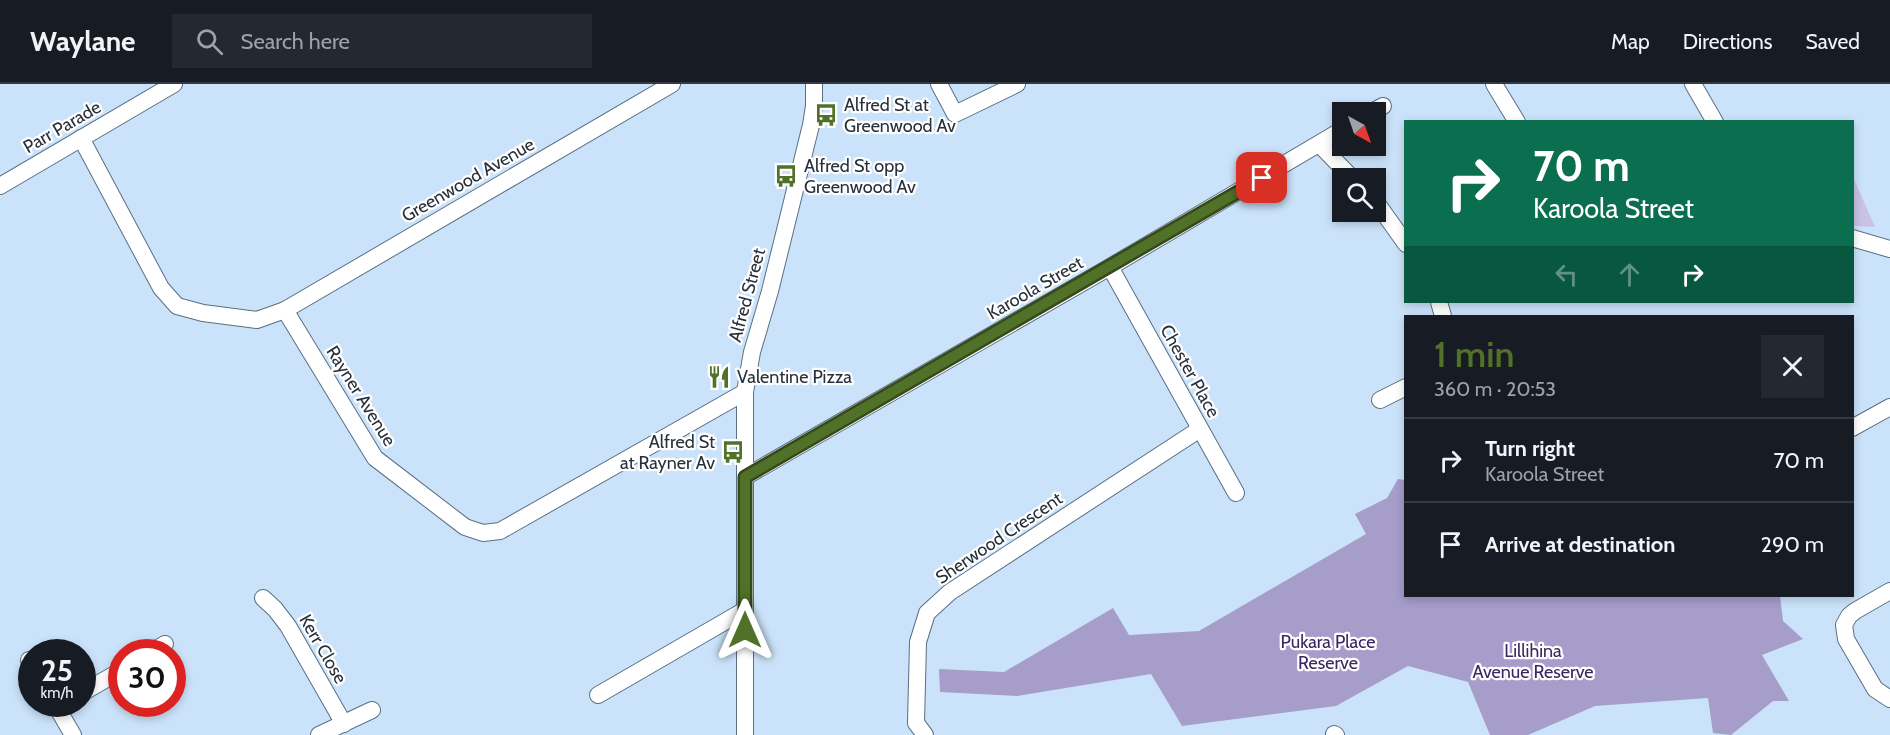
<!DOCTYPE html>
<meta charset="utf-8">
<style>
:root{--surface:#171b24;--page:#242831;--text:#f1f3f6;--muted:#9ea1a6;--line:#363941;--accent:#517128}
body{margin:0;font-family:Cabin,sans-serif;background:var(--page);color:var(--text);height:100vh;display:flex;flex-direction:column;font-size:22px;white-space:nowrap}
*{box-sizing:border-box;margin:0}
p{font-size:20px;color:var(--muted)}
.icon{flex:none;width:33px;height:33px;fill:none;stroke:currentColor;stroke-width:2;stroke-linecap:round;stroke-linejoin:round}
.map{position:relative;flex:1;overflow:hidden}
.sheet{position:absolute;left:1404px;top:231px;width:450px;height:282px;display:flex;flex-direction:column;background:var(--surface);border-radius:0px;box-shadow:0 3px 9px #0003}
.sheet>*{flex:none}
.guide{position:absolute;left:1404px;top:36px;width:450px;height:183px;border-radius:0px;box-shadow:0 3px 9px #0003;background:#0b6e4f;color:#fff;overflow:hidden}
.needle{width:39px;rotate:140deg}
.tools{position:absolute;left:1332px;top:18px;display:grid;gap:12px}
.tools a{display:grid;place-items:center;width:54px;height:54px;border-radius:0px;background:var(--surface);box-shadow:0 3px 9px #0003;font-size:30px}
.speed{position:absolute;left:18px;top:555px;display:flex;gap:12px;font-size:30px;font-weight:700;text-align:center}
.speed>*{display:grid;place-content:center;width:78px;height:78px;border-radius:50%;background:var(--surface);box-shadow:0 3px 9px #0003;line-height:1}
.speed small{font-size:15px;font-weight:400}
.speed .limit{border:9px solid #d22;background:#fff;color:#111}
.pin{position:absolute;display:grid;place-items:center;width:51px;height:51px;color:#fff;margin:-26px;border-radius:12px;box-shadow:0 3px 9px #0006}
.me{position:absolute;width:66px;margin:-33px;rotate:0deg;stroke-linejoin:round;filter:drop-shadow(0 0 4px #0008)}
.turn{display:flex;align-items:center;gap:21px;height:126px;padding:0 30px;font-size:27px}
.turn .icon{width:78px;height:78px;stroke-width:2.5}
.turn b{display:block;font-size:42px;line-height:51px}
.lanes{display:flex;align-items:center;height:57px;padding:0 30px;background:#0003;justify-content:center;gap:30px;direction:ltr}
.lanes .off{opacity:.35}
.round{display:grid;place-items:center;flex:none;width:63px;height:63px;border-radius:0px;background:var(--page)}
.headline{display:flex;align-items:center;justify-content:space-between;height:102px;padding:0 30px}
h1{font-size:36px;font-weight:600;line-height:45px;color:var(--accent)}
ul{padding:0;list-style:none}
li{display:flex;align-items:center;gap:18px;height:84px;padding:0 30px;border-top:2px solid var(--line)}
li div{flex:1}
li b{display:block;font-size:22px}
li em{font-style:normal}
header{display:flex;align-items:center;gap:36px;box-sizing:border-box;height:84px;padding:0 30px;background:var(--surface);border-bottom:2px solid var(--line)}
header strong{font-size:28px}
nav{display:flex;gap:33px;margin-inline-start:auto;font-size:21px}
.search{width:420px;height:54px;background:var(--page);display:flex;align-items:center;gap:15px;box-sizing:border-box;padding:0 21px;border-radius:0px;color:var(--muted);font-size:22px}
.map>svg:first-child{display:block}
.green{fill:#c9c2e7}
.forest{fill:#a69dcb}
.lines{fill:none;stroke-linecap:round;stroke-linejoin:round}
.street-casing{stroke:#596f83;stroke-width:18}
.street{stroke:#fff;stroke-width:16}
.route-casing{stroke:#35491a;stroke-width:15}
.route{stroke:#517128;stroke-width:10}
.labels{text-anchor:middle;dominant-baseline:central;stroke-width:4.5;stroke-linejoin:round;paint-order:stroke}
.poi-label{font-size:18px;fill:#28313a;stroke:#fff;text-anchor:start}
.street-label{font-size:18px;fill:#28313a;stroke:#fff}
.park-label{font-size:18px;fill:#392861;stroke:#fff}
</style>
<header>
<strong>Waylane</strong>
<div class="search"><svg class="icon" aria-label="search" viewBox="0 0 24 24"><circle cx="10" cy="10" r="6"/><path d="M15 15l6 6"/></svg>Search here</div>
<nav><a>Map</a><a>Directions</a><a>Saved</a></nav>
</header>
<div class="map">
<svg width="1890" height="651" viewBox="0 0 1890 651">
<rect width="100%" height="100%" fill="#cbe3fa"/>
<path class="green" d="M1852 93H1853L1875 143 1853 142Z"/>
<path class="forest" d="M1398 395 1405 396 1406 512H1780L1783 537 1803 555 1762 571 1789 617H1773L1731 651 1713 649 1708 614 1595 622 1528 651H1490L1468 598 1408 582 1336 622 1182 642 1151 590 1017 612 940 608 939 585 1004 588 1113 524 1129 551 1199 547 1366 450 1355 430 1387 414Z"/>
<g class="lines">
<g class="street-casing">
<g id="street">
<path d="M939 0 955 30 1017 0"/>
<path d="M1494 0 1517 38"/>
<path d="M1693 0 1715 38"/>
<path d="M1372 28 1383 22"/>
<path d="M81 54 161 204 177 222 203 229 257 236 285 226 672 0"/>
<path d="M1319 60 1352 94"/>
<path d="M0 102 174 0"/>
<path d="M1376 118 1406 160"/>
<path d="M1852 154 1890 165"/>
<path d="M1110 183 1236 409"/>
<path d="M1439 218 1443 232"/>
<path d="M285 226 375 374 465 443 483 449 500 447 745 308"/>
<path d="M1380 316 1406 303"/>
<path d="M1852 344 1890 323"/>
<path d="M745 393 1110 183 1342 46"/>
<path d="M1890 507 1855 527 1849 532 1844 541 1846 555 1875 605 1890 615"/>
<path d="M263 514 275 525 288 542 344 640"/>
<path d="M151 568 165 560"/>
<path d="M29 576 32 580"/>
<path d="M82 609 122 586"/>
<path d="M598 611 745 526"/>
<path d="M55 620 73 651"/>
<path d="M1334 650 1336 651"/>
<path d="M319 651 372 626"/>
<path d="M745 651V308L752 268 770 207 811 41 814 22V0"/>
<path d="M925 651 916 639 918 558 927 529 950 508 1200 345"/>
</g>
</g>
<use href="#street" class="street"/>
</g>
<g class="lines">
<g class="route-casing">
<path id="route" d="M745 546V393L1262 94"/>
</g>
<use href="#route" class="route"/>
</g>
<defs>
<g id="bus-bare" transform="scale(1.8)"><path d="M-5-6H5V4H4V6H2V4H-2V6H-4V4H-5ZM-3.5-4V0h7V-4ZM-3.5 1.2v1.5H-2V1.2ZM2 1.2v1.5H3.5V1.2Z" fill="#517128" stroke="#fff" stroke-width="2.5" paint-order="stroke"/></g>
<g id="restaurant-bare" transform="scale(1.8)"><path d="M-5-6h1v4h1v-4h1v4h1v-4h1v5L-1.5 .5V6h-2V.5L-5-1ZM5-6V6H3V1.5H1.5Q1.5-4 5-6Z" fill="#517128" stroke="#fff" stroke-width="2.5" paint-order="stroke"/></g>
</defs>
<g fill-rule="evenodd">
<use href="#bus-bare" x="826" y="31"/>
<use href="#bus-bare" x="786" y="92"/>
<use href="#restaurant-bare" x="719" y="293"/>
<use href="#bus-bare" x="733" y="368"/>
</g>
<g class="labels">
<g class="poi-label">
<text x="844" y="21">Alfred St at<tspan x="844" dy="21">Greenwood Av</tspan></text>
<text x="804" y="82">Alfred St opp<tspan x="804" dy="21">Greenwood Av</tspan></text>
<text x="737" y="293">Valentine Pizza</text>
<text x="715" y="358" text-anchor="end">Alfred St<tspan x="715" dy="21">at Rayner Av</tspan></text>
</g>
<g class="street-label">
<text transform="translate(62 43) rotate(-30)">Parr Parade</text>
<text transform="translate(468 96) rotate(-30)">Greenwood Avenue</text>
<text transform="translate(1035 204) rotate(-30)">Karoola Street</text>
<text transform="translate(747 211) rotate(-75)">Alfred Street</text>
<text transform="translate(1190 287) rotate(61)">Chester Place</text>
<text transform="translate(361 312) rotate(58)">Rayner Avenue</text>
<text transform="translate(999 454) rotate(-34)">Sherwood Crescent</text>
<text transform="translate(323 565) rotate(60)">Kerr Close</text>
</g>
<g class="park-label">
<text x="1328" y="558">Pukara Place<tspan x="1328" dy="21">Reserve</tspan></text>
<text x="1533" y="567">Lillihina<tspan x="1533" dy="21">Avenue Reserve</tspan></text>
</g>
</g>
</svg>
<div class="tools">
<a><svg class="needle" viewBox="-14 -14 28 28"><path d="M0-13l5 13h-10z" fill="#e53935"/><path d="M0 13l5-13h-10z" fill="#9ea1a6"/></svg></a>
<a><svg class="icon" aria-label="search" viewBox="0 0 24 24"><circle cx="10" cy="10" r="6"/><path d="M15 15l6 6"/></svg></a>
</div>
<div class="speed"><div>25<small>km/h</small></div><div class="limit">30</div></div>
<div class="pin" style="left:1262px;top:94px;background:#d93025"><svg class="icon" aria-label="arrive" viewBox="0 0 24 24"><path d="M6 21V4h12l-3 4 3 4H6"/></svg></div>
<svg class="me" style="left:745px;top:546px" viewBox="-20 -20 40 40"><path d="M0-17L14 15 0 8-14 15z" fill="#517128" stroke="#fff" stroke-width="4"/></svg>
<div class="guide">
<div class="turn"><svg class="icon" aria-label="right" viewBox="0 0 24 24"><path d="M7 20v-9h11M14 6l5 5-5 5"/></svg><div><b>70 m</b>Karoola Street</div></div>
<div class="lanes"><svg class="icon off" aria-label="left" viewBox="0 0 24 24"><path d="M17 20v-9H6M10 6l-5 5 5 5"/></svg><svg class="icon off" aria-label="ahead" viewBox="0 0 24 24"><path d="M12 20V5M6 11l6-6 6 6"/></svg><svg class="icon" aria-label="right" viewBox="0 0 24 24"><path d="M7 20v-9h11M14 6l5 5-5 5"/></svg></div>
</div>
<section class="sheet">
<div class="headline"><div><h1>1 min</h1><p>360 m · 20:53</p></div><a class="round"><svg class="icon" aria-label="close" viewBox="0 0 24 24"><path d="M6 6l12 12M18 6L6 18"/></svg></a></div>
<ul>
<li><svg class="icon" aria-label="right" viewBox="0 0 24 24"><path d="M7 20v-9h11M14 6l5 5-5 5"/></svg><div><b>Turn right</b><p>Karoola Street</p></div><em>70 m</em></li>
<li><svg class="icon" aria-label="arrive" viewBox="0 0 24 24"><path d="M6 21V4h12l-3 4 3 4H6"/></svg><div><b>Arrive at destination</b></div><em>290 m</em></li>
</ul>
</section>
</div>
